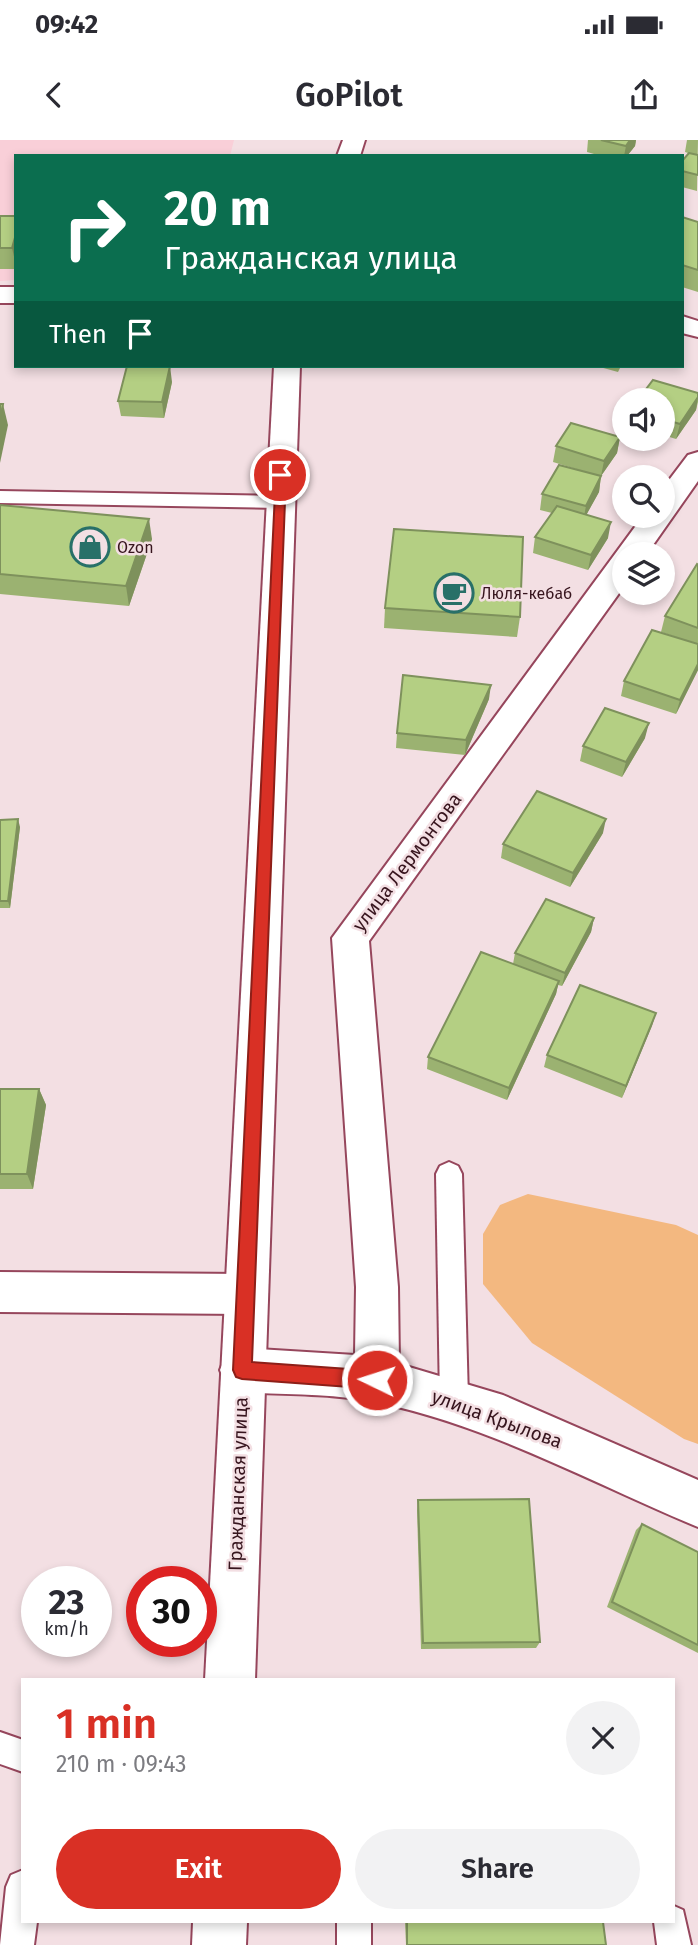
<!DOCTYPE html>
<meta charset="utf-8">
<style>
:root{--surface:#fff;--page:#f2f2f3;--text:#2b2b33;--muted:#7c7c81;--accent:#d93025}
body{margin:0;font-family:"Fira Sans",sans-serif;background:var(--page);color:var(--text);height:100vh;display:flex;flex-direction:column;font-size:26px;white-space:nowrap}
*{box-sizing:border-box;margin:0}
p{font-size:23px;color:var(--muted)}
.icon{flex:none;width:38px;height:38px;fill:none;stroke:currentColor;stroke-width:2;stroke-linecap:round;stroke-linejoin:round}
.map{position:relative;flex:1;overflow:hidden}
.sheet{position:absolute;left:21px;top:1538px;width:654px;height:245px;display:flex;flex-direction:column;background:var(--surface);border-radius:0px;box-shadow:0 4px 10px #0003}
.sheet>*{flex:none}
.hud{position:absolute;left:14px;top:14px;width:670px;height:214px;border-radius:0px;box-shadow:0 4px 10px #0003;background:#0b6e4f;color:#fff;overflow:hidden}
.buttons{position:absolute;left:612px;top:248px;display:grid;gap:14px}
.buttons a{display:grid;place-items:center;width:63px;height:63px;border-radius:50%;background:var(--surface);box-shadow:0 4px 10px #0003;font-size:35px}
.speed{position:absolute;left:21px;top:1426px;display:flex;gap:14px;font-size:35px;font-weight:700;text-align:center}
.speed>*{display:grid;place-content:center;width:91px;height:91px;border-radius:50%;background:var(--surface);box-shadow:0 4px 10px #0003;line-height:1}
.speed small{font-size:18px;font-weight:400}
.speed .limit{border:10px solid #d22;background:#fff;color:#111}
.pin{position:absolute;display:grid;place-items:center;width:60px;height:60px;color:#fff;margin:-30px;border:4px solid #fff;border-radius:50%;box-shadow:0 2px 7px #0007}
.me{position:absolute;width:77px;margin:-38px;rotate:274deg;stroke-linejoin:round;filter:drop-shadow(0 0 5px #0008)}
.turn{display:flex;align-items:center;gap:24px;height:147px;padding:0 35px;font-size:32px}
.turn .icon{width:91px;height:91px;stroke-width:2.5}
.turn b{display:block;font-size:49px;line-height:60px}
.then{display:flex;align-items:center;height:66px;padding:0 35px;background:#0003;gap:14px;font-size:26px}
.round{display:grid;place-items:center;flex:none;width:74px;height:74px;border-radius:37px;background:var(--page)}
.head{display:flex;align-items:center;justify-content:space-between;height:119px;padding:0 35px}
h1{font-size:42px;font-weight:600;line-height:52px;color:var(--accent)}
.button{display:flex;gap:14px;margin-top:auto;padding:14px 35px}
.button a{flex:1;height:80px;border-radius:42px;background:var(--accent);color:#fff;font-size:28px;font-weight:600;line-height:80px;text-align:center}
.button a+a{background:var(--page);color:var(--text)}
.status{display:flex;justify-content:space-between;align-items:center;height:49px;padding:0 35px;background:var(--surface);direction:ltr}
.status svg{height:19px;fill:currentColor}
header{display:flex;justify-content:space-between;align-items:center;height:91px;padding:0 35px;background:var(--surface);font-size:32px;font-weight:600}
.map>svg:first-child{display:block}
.built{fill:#f9cfd8}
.green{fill:#f3b880}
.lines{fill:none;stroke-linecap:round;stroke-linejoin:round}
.lane-casing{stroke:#96465c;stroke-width:4}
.street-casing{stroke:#96465c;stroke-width:4}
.secondary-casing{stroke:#96465c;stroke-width:4}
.lane{fill:#fff;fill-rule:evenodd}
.street{fill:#fff;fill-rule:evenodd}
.secondary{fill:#fff;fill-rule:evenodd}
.wall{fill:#9bb271}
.shaded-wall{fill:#7e915c}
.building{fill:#b4cf83;stroke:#7e915c;stroke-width:2}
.route{fill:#d93025;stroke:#8d1f18;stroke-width:2}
.labels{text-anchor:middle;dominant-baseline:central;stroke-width:5;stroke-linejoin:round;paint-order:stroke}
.far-poi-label{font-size:16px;fill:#37151e;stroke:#f3dfe3;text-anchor:start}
.street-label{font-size:19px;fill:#37151e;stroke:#f3dfe3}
</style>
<div class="status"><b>09:42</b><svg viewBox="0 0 49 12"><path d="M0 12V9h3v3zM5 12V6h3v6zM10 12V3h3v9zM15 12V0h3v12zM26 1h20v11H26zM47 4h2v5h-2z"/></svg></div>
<header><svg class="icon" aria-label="back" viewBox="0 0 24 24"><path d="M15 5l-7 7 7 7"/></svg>GoPilot<svg class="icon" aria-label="share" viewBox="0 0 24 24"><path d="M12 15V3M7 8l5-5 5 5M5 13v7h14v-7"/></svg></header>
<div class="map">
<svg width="698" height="1805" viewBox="0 0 698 1805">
<rect width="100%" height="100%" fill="#f3dfe3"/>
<path class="built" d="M0 0H234L230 16H16V140L0 141Z"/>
<path class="green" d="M528 1054 676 1085 698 1095V1304L684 1299 532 1203 483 1144V1094L500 1065Z"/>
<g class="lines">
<g class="lane-casing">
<g id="lane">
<path d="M0 351 279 356 288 362 279 368 0 363Z"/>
<path d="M449 1022 458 1026 462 1034 468 1259 464 1269 454 1273 444 1269 440 1259 436 1034 440 1026Z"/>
<path d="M0 1592 23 1600V1632L0 1624Z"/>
<path d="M23 1730V1782H37L34 1805H0L6 1747 11 1735Z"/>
<path d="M674 1766 683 1770 691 1805H657L654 1782H674Z"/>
<rect x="337" y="1782" width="34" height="23"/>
</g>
</g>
<g class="street-casing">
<g id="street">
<rect x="0" y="147" width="16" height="16"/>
<path d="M682 176 698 181V197L682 193Z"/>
<path d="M698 312V341L646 415H625V445L369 801 398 1147 399 1224 503 1255 698 1340V1387C592 1343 493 1287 380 1263 335 1253 288 1255 242 1252L226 1245 220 1230 226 1215 242 1208 355 1215 356 1147 332 798 643 376H663V348L688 315Z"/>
<path d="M0 1132 245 1134 260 1140 266 1154 260 1168 245 1174 0 1172Z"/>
</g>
</g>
<g class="secondary-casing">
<g id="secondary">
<path d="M343 0H365L360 16H337Z"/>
<path d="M274 226H300L255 1540H205Z"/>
<path d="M193 1782H247L246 1805H192Z"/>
</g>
</g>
<use href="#lane" class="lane"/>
<use href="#street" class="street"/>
<use href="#secondary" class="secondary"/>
</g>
<g class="wall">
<path d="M588 0H636L635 6 627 16H601L587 12Z"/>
<path d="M687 0H698L697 51 682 47V21L688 13 685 12Z"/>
<rect x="0" y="76" width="16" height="53"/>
<path d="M682 77 698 82V152L682 147Z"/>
<path d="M596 226H621L618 232Z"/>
<path d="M172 242 164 278 121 276 118 261Z"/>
<path d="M698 253V262L696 270 676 299 663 295V261Z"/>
<path d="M620 297 617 313 601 336 599 352 586 375 608 398 588 430 533 413 535 397 552 373 540 370 542 354 599 336 553 322 556 306Z"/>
<path d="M0 365 152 399 129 466 0 454Z"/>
<path d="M698 425V530L676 574 621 556 624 541 694 503 661 492 665 476Z"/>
<path d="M385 468 520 477 517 497 384 488Z"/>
<path d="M489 559 465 615 396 608 397 593Z"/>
<path d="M645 598 622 637 580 621 583 606Z"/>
<path d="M0 680 20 687 10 768H0Z"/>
<path d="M603 693 570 747 501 718 503 704Z"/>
<path d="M594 778 591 792 562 846 558 845 556 854 507 960 427 929 428 917 513 824 515 813Z"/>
<path d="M656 873 622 958 544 927 547 915Z"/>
<path d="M0 949H39L46 965 33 1049H0Z"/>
<path d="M418 1360 540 1502 536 1508 421 1509 417 1370Z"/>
<path d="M642 1384 698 1412V1513L607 1467 636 1390Z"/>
<path d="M405 1782H603L606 1805H406Z"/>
</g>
<g class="shaded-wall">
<path d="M630 0H636L635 6 627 16H624L626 6Z"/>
<path d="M16 94V125L12 108Z"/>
<path d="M170 226 172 242 164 278 162 262Z"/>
<path d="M698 257 696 270 676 299 680 284Z"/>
<path d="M3 264 8 285 0 323V279Z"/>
<path d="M620 297 617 313 601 336 604 321Z"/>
<path d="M601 336 599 352 583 381 586 366Z"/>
<path d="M149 379 152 399 129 466 126 446Z"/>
<path d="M611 382 608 398 588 430 591 415Z"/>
<path d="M698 524V530L676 574 680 560Z"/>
<path d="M491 545 489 559 465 615 466 600Z"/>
<path d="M649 583 645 598 622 637 626 622Z"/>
<path d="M18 679 20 687 10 768 8 761Z"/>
<path d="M606 679 603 693 570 747 573 733Z"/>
<path d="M594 778 591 792 562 846 565 833Z"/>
<path d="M559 841 556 854 507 960 509 948Z"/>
<path d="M656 873 652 886 622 958 626 946Z"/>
<path d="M39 949 46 965 33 1049 27 1034Z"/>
</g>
<g class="building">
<path d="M601 0H630L626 6Z"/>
<path d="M689 13 698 15V35L682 31V21Z"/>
<path d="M0 76H16V94L12 108H0Z"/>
<path d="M682 77 698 82V130L682 125Z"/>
<path d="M127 226H170L162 262 118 261Z"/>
<path d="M653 240 698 253V257L680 284 663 279V261H637Z"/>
<path d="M0 264H3L0 279Z"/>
<path d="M571 283 620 297 604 321 556 306Z"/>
<path d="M559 325 601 336 586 366 542 354Z"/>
<path d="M0 365 149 379 126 446 0 434Z"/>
<path d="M557 366 611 382 591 415 535 397Z"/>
<path d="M394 389 523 397 520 477 385 468Z"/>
<path d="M697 424 698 425V488L665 476Z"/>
<path d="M652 490 698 504V524L680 560 624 541Z"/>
<path d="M403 535 491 545 466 600 397 593Z"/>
<path d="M605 568 649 583 626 622 583 606Z"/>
<path d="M537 651 606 679 573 733 503 704Z"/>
<path d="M18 679 8 761H0V680Z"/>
<path d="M546 759 594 778 565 833 515 813Z"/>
<path d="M481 812 559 841 509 948 428 917Z"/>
<path d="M580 845 656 873 626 946 547 915Z"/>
<path d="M0 949H39L27 1034H0Z"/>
<path d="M529 1359 540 1502 423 1503 418 1360Z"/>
<path d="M642 1384 698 1412V1505L612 1462Z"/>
<path d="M407 1782H603L606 1805H407Z"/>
</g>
<path class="route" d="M276 332 286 335 252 1222 377 1231 384 1234 387 1240 384 1246 377 1249 242 1239 236 1237 233 1230Z"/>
<defs>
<g id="shop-ring" transform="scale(2.0125)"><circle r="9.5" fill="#f3dfe3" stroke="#287068" stroke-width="1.5"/><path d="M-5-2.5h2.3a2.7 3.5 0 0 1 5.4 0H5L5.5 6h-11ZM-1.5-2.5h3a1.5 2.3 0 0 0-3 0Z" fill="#287068"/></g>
<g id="cafe-ring" transform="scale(2.0125)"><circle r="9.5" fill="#f3dfe3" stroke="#287068" stroke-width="1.5"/><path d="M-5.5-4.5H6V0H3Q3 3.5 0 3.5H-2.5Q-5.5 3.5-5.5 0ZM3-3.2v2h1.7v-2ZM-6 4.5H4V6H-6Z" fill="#287068"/></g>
</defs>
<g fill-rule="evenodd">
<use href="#shop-ring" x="90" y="407"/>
<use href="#cafe-ring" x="454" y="453"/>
</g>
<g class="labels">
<g class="far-poi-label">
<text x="117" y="407">Ozon</text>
<text x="481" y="453">Люля-кебаб</text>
</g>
<g class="street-label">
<text transform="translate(407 722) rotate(-53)">улица Лермонтова</text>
<text transform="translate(497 1279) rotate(20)">улица Крылова</text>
<text transform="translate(238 1344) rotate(-88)">Гражданская улица</text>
</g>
</g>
</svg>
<div class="buttons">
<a><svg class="icon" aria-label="sound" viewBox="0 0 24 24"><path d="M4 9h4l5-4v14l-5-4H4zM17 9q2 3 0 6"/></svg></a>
<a><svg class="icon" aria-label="search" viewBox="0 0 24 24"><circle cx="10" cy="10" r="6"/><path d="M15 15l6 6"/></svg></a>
<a><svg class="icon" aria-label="layers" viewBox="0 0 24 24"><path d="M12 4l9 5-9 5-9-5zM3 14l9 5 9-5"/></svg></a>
</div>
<div class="speed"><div>23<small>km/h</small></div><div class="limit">30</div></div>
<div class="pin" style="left:280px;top:335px;background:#d93025"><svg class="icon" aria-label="arrive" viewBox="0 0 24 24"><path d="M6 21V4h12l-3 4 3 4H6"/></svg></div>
<svg class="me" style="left:377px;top:1240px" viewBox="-20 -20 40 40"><circle r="17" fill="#d93025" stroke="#fff" stroke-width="3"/><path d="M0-11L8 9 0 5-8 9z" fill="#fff"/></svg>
<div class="hud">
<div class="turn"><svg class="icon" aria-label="right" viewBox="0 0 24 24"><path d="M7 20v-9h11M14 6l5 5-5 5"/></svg><div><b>20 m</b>Гражданская улица</div></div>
<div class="then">Then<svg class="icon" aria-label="arrive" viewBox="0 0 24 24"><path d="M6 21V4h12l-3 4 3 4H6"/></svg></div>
</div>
<section class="sheet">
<div class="head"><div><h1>1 min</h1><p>210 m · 09:43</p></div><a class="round"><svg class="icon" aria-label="close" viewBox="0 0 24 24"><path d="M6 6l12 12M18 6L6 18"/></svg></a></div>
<div class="button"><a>Exit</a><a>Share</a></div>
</section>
</div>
